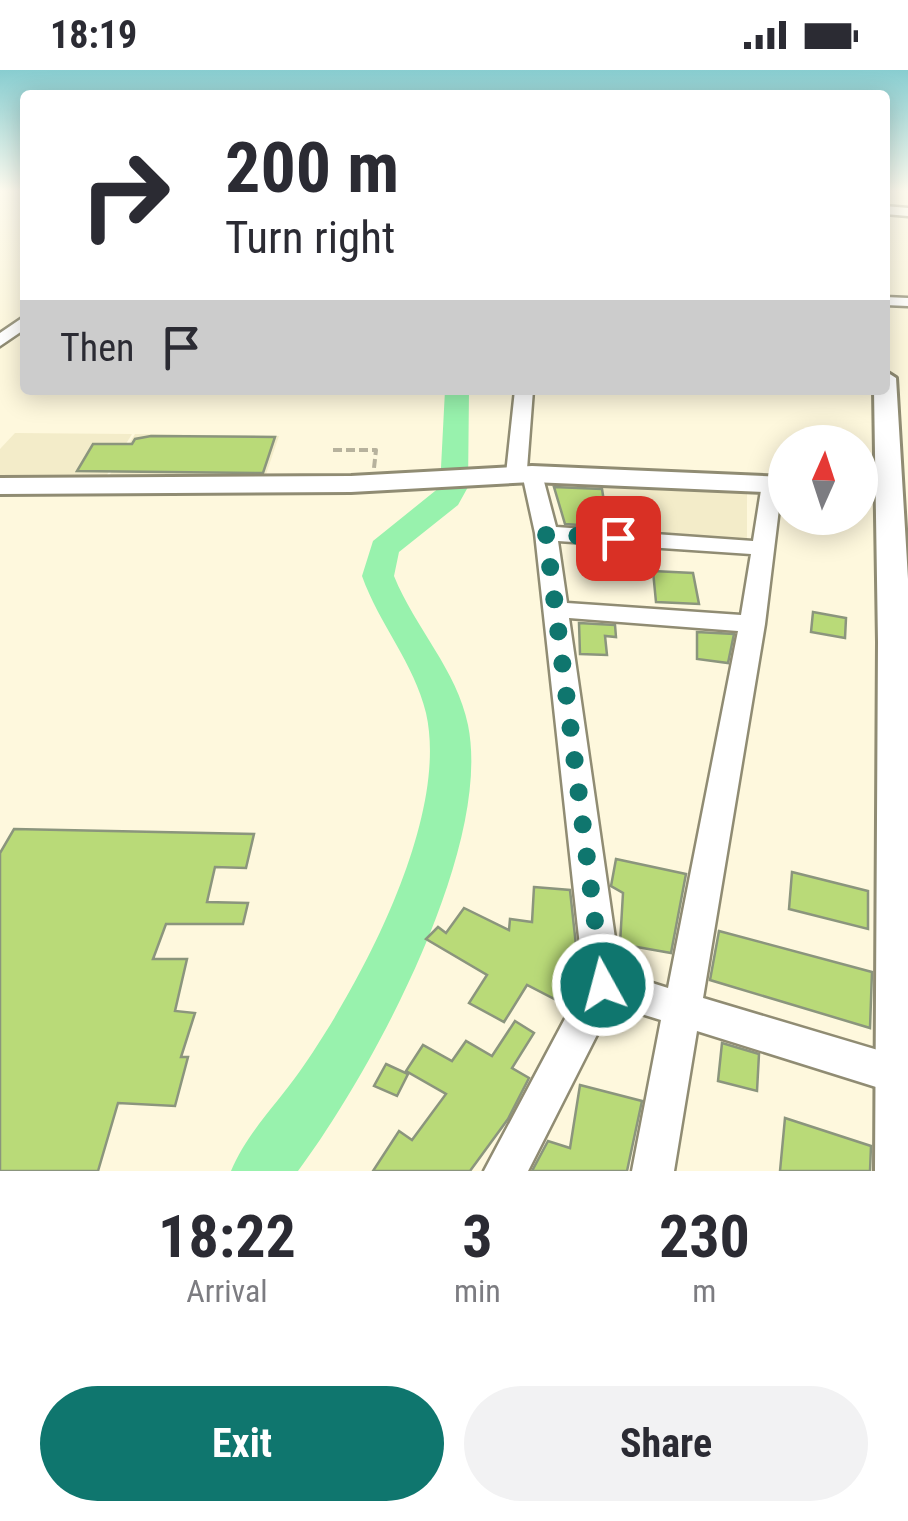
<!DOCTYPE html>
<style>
:root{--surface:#fff;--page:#f2f2f3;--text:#2b2b33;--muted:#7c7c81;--accent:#0f766e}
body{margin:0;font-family:"Roboto Condensed",sans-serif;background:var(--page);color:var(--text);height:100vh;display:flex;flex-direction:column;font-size:38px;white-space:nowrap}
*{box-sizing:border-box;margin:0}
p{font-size:32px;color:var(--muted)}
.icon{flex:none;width:55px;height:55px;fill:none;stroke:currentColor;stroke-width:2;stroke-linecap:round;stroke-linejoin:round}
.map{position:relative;height:1101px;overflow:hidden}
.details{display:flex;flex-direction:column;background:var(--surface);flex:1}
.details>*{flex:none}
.banner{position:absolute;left:20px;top:20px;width:870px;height:305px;border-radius:10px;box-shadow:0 5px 25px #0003;background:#fff;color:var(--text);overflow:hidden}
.needle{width:65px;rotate:3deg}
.buttons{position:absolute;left:768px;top:355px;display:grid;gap:20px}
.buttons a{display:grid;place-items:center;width:110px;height:110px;border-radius:50%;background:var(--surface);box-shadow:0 5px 25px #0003;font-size:50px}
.pin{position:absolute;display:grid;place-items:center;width:85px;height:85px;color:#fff;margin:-42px;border-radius:20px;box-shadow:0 5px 15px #0006}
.me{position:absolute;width:110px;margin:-55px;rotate:353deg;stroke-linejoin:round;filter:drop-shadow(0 0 8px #0008)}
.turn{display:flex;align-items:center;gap:35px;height:210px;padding:0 40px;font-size:45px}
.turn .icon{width:130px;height:130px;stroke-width:2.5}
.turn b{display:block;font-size:70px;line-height:85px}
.then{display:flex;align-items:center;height:95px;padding:0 40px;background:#0003;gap:20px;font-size:38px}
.eta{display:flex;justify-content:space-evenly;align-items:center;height:170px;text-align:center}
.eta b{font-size:60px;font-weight:700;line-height:70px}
.cta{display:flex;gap:20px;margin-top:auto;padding:20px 40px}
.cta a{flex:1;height:115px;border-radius:60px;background:var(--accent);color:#fff;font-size:40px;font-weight:700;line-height:115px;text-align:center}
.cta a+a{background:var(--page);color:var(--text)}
.status{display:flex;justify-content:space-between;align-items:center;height:70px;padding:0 50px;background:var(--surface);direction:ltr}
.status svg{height:28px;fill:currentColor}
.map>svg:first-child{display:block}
.built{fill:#f3ecc9}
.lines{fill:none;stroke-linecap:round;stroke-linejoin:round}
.river{fill:#98f2ad;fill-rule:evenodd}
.building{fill:#b9da78;stroke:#8b957d;stroke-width:2.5}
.minor-casing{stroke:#908c73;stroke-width:5}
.major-casing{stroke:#908c73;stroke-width:6}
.path{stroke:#b7b29d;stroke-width:4;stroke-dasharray:9 4;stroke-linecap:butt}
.minor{fill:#fff;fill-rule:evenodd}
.major{fill:#fff;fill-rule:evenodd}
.route{stroke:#0f766e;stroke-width:18;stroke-dasharray:0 32.4}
</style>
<div class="status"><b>18:19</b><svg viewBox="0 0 49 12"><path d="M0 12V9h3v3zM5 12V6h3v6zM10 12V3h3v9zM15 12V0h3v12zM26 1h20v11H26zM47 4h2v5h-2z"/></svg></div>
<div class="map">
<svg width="908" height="1101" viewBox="0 0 908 1101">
<rect width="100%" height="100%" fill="#fef8dd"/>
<g class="built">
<path d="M15 363 132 364 105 408H0V379Z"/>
<path d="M135 364 279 366 264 410 107 409Z"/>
<path d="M601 413 747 420V470L609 461Z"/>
</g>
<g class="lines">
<path class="river" d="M445 320H469L468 417 458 435 399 482 394 506C415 558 457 600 468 655 493 779 371 1003 298 1101H231C246 1064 277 1034 300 1001 359 917 450 749 426 643 414 593 379 554 362 506L373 471 440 417Z"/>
</g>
<g class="building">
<path d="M151 366 275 367 263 403 77 401 93 374H132L135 369Z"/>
<path d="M554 417 602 419 608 457 565 454Z"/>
<path d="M653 501 693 503 699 534 656 532Z"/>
<path d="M813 542 846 548 845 568 811 562Z"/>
<path d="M579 553 615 555 616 567 605 566 607 585 580 584Z"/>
<path d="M697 562 734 564 728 593 697 589Z"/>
<path d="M14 759 254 764 246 798 215 797 207 832 248 833 243 854H166L153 889H187L175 941 195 943 181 987H188L175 1036 118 1033 98 1101H0V783Z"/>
<path d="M616 789 686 804 671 883 620 874 623 823 611 816Z"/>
<path d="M792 802 868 821V859L789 839Z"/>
<path d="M534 817 570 820 580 912 568 936 527 915 504 952 469 933 487 905 426 869 438 857 446 863 464 838 509 860 510 849 532 852Z"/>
<path d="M719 861 872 902 870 958 710 910Z"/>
<path d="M515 951 534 963 512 998 529 1008 508 1049 470 1101H373L399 1061 412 1070 446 1024 406 1001 423 975 452 991 466 971 492 986Z"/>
<path d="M722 973 759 984 757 1021 718 1011Z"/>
<path d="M386 994 408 1004 397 1026 374 1016Z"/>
<path d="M580 1015 642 1031 627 1101H532L548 1071 570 1078Z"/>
<path d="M785 1048 871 1076 870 1101H780Z"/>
</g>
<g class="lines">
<g class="minor-casing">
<g id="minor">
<path d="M885 136 908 138V146L885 144Z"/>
<path d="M885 227 908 228V236L885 235Z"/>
<path d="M25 246V259L0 276V263Z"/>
<path d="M515 320H533L527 399 539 400 542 404 556 457 753 471 762 414 772 408 782 414 765 554 703 928 908 989V1027L697 961 674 1101H632L661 950 612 935 528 1101H484L584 913 535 463 523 408H509L506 404ZM558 471 751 484 741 545 567 533ZM569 548 738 561 668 918 620 903Z"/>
</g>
</g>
<g class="major-casing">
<g id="major">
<path d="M885 301 896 308 908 509V1101H875L878 572 874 320H885Z"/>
<path d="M532 396 785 407V423L532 412 351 422 0 424V408L351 406Z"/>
</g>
</g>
<path class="path" d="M333 380H376L374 398"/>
<use href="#minor" class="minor"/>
<use href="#major" class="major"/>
</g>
<linearGradient id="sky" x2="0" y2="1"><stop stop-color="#88cdd0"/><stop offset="0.44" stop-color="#fffcf0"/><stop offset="1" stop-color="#fffcf0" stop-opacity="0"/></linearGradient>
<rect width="908" height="275" fill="url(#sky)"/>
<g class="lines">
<path class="route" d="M603 915 546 464 618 468"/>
</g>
</svg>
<div class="buttons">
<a><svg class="needle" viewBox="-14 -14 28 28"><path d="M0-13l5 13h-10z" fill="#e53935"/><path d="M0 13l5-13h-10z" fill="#7c7c81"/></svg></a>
</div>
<div class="pin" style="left:618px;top:468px;background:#d93025"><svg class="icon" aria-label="arrive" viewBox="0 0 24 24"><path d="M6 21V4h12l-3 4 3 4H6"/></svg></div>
<svg class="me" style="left:603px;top:915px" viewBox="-20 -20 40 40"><circle r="17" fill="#0f766e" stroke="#fff" stroke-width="3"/><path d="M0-11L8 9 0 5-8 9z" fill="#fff"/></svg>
<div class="banner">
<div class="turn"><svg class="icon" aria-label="right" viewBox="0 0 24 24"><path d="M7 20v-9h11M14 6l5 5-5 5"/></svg><div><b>200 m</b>Turn right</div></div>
<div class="then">Then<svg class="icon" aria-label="arrive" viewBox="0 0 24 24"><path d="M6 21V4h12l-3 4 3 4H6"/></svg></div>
</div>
</div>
<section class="details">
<div class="eta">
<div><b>18:22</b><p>Arrival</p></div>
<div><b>3</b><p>min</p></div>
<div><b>230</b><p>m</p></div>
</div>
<div class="cta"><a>Exit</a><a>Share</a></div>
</section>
